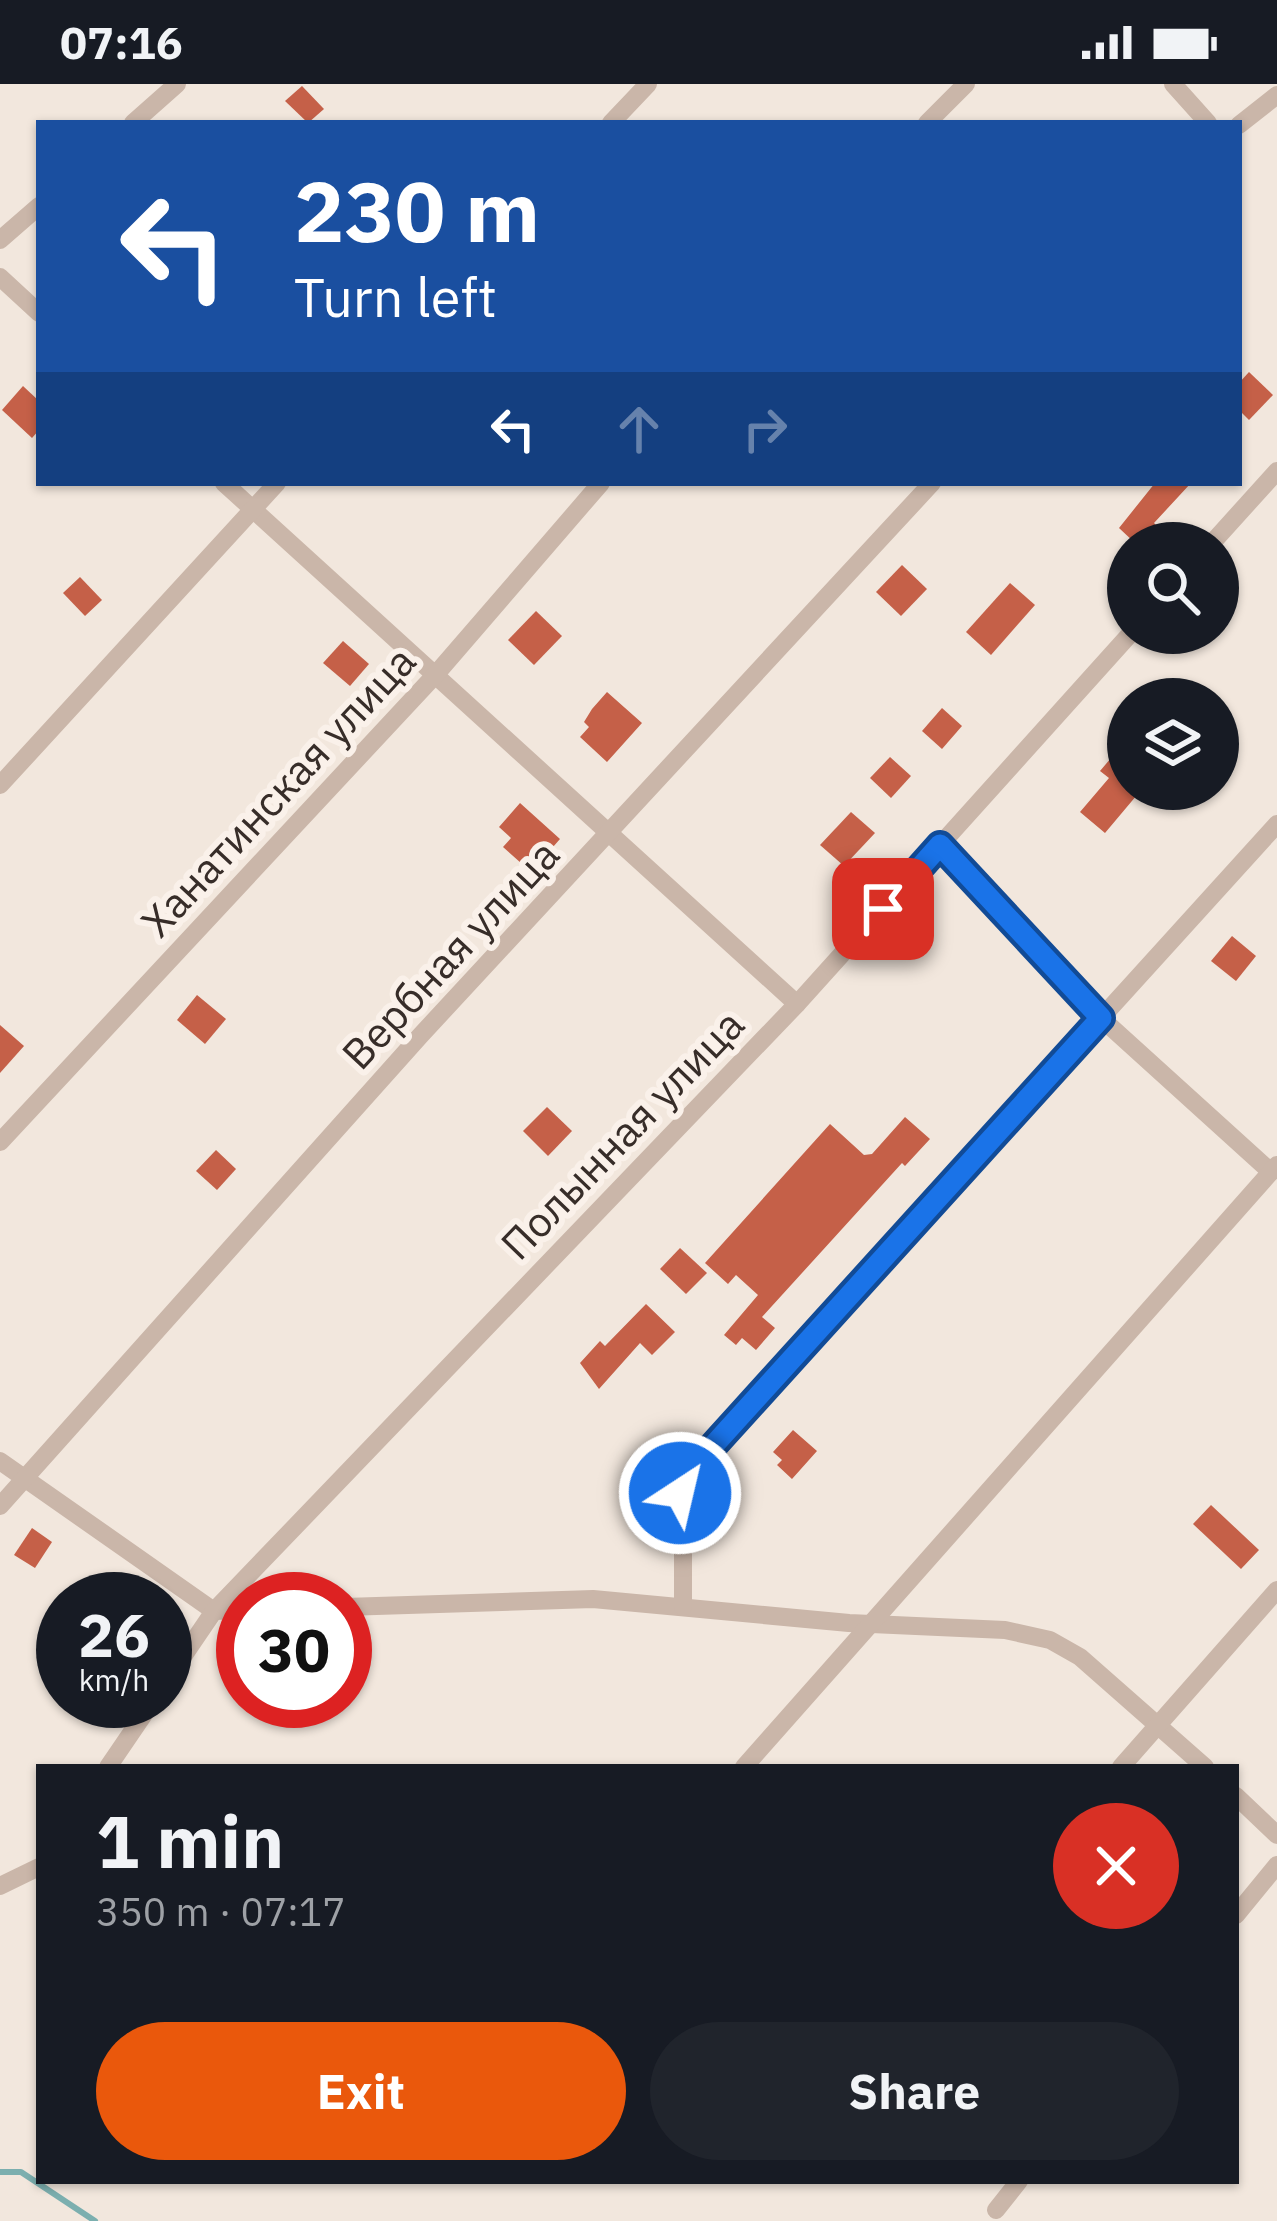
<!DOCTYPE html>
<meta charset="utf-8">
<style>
:root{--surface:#171b24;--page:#20242c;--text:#f1f3f6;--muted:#9ea1a6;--accent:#ea580c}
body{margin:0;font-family:"IBM Plex Sans",sans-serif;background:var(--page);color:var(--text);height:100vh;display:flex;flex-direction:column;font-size:45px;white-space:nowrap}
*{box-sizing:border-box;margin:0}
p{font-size:39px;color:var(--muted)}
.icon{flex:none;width:66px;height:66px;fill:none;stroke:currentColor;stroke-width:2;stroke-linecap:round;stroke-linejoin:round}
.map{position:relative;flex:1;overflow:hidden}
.details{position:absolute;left:36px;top:1680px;width:1203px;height:420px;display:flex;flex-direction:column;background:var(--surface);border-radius:0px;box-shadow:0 3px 9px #0004}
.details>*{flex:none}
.hud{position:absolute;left:36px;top:36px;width:1206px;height:366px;border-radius:0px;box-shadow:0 3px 9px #0004;background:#1a4fa0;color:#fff;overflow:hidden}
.controls{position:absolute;left:1107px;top:438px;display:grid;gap:24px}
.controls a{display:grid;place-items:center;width:132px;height:132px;border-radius:50%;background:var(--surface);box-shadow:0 3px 9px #0004;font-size:60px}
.speed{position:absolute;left:36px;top:1488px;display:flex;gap:24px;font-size:60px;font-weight:700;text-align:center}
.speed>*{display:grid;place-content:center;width:156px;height:156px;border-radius:50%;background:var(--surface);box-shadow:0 3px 9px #0004;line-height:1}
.speed small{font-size:30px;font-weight:400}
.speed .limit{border:18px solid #d22;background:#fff;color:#111}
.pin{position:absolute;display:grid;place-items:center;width:102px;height:102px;color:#fff;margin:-51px;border-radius:24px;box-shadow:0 6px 18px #0006}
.me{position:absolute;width:132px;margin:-66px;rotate:35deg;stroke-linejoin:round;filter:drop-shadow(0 0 9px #0008)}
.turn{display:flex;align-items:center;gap:42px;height:252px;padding:0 60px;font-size:54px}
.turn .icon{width:156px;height:156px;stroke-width:2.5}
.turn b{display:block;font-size:84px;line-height:102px}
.lanes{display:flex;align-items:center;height:114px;padding:0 60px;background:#0003;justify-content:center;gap:60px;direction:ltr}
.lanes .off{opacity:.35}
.round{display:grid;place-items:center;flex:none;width:126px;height:126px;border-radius:63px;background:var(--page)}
.head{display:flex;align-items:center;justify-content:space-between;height:204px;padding:0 60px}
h1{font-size:72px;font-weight:700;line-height:90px}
.button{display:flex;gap:24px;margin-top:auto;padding:24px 60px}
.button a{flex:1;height:138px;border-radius:72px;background:var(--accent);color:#fff;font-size:48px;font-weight:700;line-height:138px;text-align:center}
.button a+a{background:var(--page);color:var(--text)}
.status{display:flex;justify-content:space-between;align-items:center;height:84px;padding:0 60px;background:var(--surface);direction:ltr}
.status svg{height:33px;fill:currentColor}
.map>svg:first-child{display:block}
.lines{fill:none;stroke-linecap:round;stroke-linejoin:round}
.stream{stroke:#7cafaf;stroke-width:6}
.building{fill:#c56048}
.minor{stroke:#cab6a9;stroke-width:18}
.route-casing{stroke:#114b97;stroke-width:30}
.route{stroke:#1a73e8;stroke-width:21}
.labels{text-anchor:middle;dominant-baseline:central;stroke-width:12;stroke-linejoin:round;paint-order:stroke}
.street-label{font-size:42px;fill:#372d29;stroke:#faf1ea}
</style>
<div class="status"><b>07:16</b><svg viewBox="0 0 49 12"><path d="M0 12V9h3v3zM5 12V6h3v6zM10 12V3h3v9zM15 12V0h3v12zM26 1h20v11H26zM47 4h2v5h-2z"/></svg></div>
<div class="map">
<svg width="1277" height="2137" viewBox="0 0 1277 2137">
<rect width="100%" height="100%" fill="#f2e7dd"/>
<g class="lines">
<path class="stream" d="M0 2088H21L95 2137"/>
</g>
<g class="building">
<path d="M302 2 324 25 308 39 285 17Z"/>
<path d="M1249 288 1273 311 1249 336 1239 326V299Z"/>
<path d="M23 302 39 317V346L32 354 2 326Z"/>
<path d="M1155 399H1191L1154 439 1160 445 1146 459H1135L1119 444Z"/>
<path d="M902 481 927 505 901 532 876 508Z"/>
<path d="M80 493 102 516 85 532 63 509Z"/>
<path d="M1010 499 1035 521 991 571 966 548Z"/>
<path d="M536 527 562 552 534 581 508 556Z"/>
<path d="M343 557 369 580 350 602 323 579Z"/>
<path d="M607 608 642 639 607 678 580 653 589 643 584 638 592 625Z"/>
<path d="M942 624 962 642 942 665 922 647Z"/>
<path d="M1128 654V705H1142L1105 749 1080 728 1109 694 1100 687Z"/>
<path d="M890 673 911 692 891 714 870 694Z"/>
<path d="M520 719 560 755 531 788 503 763 511 754 499 743Z"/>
<path d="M851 728 875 749 844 782 820 761Z"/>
<path d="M1232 852 1256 872 1236 897 1211 877Z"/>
<path d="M197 911 226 935 205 960 177 936Z"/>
<path d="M0 941 24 962 0 989Z"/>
<path d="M547 1023 572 1047 548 1072 523 1047Z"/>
<path d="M905 1033 930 1055 905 1082 902 1079 762 1233 775 1244 756 1266 742 1254 736 1261 724 1251 758 1211 736 1191 728 1200 705 1179 830 1040 864 1071 872 1070Z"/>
<path d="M216 1066 236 1085 217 1106 196 1087Z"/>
<path d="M680 1164 707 1189 686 1210 660 1185Z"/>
<path d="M646 1220 675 1248 652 1271 640 1259 599 1305 580 1279 600 1257 605 1262Z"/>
<path d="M793 1346 817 1367 792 1395 777 1381 782 1376 773 1368Z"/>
<path d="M1211 1421 1259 1466 1241 1485 1193 1440Z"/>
<path d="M32 1444 52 1458 35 1484 14 1471Z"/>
</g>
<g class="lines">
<g class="minor">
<path d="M1173 0 1208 39"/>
<path d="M133 39 177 0"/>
<path d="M611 39 648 0"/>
<path d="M927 39 966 0"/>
<path d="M1239 41 1277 11"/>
<path d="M0 156 39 122"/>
<path d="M0 193 39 229"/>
<path d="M224 399 797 920"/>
<path d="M1212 459 1277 387"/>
<path d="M0 701 277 399"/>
<path d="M940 761 1101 934 1271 1088"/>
<path d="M0 1058 437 589 601 399"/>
<path d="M0 1377 214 1527 243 1526"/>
<path d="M0 1422 420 952 932 399"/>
<path d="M345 1523 593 1515 849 1539 1005 1546 1050 1556 1080 1573 1205 1683"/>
<path d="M683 1523V1395L1277 740"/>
<path d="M165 1599 214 1527 797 920 1131 549"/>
<path d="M108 1683 153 1617"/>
<path d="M744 1683 1277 1081"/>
<path d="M1121 1683 1277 1506"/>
<path d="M1236 1712 1277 1751"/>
<path d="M0 1802 39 1783"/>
<path d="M1236 1831 1277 1781"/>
<path d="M996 2126 1019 2097"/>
</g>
</g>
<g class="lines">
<g class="route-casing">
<path id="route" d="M680 1409 683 1395 1101 934 940 761 883 825"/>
</g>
<use href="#route" class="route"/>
</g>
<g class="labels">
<g class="street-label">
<text transform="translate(278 707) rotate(-47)">Ханатинская улица</text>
<text transform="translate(450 870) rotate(-47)">Вербная улица</text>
<text transform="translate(622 1050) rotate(-46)">Полынная улица</text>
</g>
</g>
</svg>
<div class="controls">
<a><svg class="icon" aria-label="search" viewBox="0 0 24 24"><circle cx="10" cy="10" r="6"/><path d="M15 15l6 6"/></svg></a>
<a><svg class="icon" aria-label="layers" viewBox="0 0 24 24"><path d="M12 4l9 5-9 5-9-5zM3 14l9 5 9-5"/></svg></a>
</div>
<div class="speed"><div>26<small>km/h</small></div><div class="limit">30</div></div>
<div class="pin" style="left:883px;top:825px;background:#d93025"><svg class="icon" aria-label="arrive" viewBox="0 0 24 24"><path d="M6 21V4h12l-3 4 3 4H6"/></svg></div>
<svg class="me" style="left:680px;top:1409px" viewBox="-20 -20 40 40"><circle r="17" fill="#1a73e8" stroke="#fff" stroke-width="3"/><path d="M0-11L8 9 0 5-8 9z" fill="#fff"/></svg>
<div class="hud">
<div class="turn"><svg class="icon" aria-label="left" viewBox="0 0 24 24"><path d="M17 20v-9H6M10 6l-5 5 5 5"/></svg><div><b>230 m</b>Turn left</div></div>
<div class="lanes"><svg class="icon" aria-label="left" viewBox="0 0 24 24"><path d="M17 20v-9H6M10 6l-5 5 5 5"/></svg><svg class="icon off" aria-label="ahead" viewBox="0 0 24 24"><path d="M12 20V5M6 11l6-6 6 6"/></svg><svg class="icon off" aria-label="right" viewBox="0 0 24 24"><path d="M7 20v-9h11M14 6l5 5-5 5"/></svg></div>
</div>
<section class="details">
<div class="head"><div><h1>1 min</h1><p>350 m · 07:17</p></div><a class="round" style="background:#d93025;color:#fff"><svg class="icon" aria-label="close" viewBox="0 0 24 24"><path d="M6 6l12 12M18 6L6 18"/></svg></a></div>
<div class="button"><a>Exit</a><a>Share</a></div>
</section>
</div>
